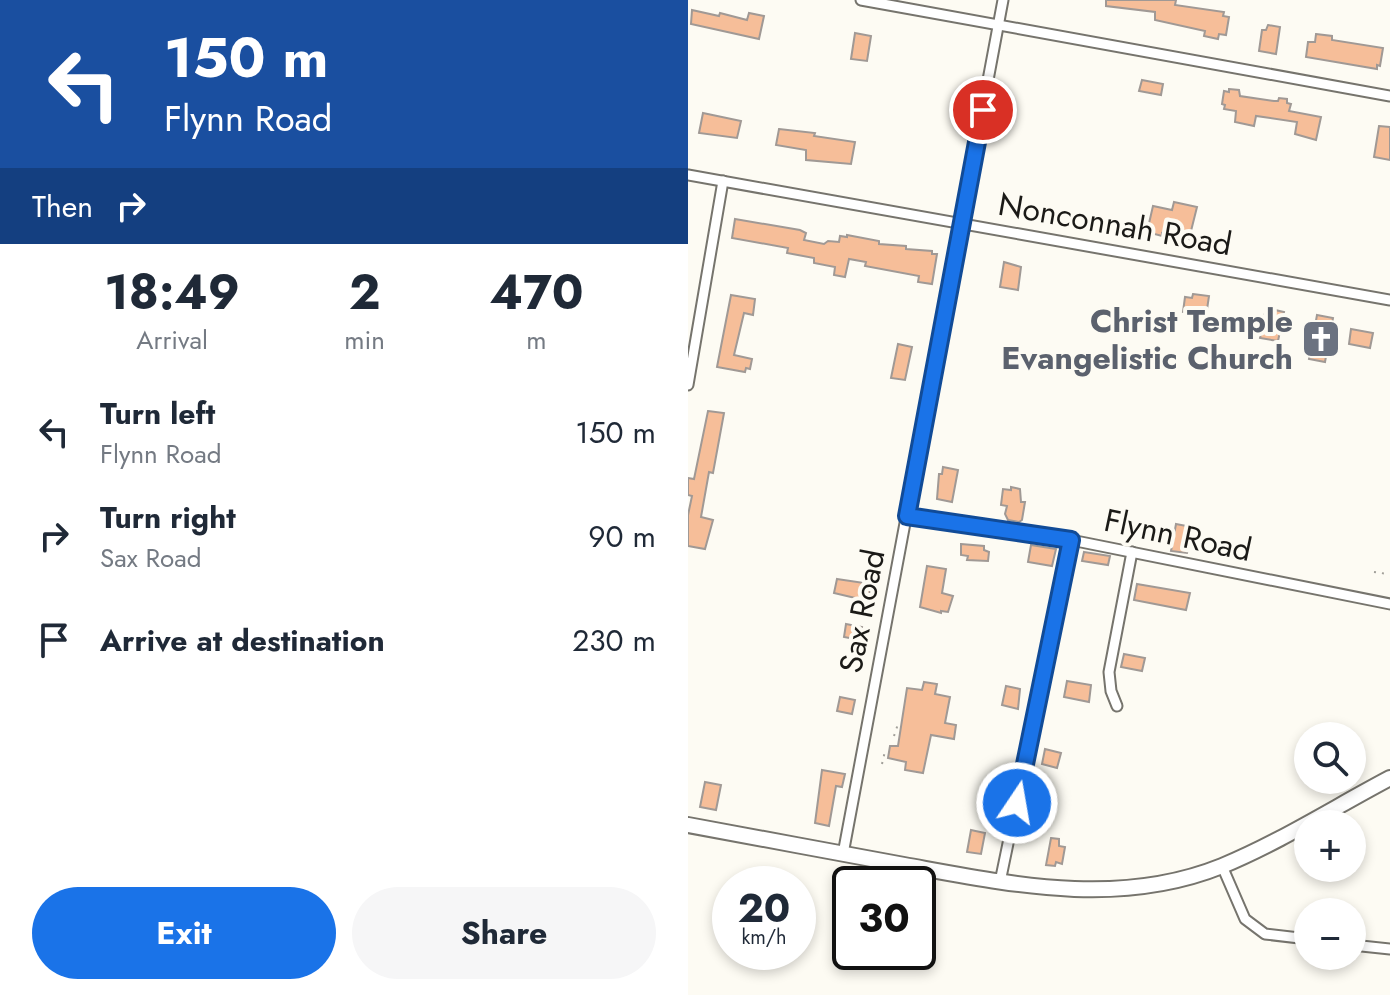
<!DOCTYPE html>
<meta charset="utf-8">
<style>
:root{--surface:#fff;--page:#f6f6f7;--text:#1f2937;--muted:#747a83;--accent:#1a73e8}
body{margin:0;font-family:Jost,sans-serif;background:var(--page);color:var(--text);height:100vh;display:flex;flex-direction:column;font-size:30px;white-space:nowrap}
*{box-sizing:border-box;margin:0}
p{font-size:26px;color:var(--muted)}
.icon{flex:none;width:44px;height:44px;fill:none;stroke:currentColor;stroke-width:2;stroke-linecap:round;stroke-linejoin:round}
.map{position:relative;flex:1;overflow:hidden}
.sheet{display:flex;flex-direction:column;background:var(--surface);width:688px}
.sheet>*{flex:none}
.top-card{background:#1a4fa0;color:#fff;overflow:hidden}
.tools{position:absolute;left:606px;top:722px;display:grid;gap:16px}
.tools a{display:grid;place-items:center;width:72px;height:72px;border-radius:50%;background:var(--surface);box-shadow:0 4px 12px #0003;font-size:40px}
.speed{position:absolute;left:24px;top:866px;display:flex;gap:16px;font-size:40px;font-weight:700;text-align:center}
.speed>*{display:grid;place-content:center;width:104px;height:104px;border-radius:50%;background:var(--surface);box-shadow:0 4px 12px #0003;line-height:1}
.speed small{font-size:20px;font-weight:400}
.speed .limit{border:4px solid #111;border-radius:12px;background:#fff;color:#111}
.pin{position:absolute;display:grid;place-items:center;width:68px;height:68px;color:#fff;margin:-34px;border:4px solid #fff;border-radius:50%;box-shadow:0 2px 8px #0007}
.me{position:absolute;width:88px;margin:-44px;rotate:12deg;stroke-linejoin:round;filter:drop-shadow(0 0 6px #0008)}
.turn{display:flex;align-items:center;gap:28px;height:168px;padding:0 32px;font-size:36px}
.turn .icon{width:104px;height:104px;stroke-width:2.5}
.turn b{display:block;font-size:56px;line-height:68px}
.then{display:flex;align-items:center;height:76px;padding:0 32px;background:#0003;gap:16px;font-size:30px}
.eta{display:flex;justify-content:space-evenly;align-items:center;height:136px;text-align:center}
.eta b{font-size:48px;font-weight:700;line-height:56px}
.primary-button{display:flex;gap:16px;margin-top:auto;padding:16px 32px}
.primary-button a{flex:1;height:92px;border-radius:48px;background:var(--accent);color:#fff;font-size:32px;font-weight:700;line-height:92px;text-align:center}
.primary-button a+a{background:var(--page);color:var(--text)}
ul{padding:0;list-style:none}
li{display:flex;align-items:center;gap:24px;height:104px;padding:0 32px}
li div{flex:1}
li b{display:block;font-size:30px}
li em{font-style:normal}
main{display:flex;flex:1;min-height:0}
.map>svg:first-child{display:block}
.building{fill:#f6be99;stroke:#a09995;stroke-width:2}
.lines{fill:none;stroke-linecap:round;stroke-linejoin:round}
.minor-casing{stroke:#76746d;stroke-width:13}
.secondary-casing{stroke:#76746d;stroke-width:18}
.path{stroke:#a19f99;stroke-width:2;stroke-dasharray:2 6;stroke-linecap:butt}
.minor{stroke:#fff;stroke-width:9}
.secondary{stroke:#fff;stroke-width:14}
.route-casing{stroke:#114b97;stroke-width:20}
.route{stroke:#1a73e8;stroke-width:14}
.labels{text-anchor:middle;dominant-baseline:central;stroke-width:8;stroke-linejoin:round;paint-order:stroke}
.street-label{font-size:32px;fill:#1b1a17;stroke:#fdfbf3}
.worship-label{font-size:32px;font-weight:bold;fill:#5b616d;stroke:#fdfbf3;text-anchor:end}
</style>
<main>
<section class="sheet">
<div class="top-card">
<div class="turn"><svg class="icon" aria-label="left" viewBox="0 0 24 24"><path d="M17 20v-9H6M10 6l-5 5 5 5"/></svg><div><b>150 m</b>Flynn Road</div></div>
<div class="then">Then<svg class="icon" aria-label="right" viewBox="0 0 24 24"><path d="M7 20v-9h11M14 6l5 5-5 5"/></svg></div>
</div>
<div class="eta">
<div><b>18:49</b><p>Arrival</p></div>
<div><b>2</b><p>min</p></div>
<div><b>470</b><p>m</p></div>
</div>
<ul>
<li><svg class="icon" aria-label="left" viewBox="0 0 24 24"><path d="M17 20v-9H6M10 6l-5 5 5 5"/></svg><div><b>Turn left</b><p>Flynn Road</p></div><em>150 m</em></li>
<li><svg class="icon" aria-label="right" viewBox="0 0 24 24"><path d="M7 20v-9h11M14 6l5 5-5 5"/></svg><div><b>Turn right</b><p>Sax Road</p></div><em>90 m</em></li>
<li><svg class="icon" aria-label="arrive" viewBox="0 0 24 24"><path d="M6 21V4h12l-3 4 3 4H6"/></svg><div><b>Arrive at destination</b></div><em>230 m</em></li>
</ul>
<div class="primary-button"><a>Exit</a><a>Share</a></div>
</section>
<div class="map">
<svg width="702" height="995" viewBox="0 0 702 995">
<rect width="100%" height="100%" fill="#fdfbf3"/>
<g class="building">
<path d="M418 0H488L487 5 536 12 535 16 541 17 538 35 531 34 530 39 516 36 517 31 467 20V12L418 6Z"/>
<path d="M4 10 31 16 32 13 59 20 61 13 76 16 71 39 3 24Z"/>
<path d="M580 25 592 27 588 54 571 51 574 30H578Z"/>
<path d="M167 33 183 36 179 61 163 59Z"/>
<path d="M628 34 644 36V40L695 48 692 66 689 65V69L618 57 620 42H627Z"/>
<path d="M454 80 475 84 473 95 451 91Z"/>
<path d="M541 89 551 90 552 96 586 101H590L591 98 599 99V103L603 104 601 111 633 117 628 140 607 134 609 122 568 116 566 126 547 122 548 111 536 109 537 105 534 104 536 91 541 92Z"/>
<path d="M15 113 53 121 49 138 11 133Z"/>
<path d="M691 126 702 127V160L686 157Z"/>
<path d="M91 129 127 133 126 136 167 142 163 164 118 160V150L88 145Z"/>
<path d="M486 202 509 207 501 239 474 233V236L459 232 465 206 484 210Z"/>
<path d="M47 219 112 230 118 233 116 240 136 244 140 241 151 242 152 236 159 237V235L191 241V244L218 246V249L244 251V254H249L244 284 230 282 231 276 177 266 178 262 161 259 157 277 146 275 147 267 126 263V258L99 253 100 248 44 238Z"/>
<path d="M316 262 333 267 330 290 312 287Z"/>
<path d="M505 294 521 296 518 316 495 312 497 297 504 298Z"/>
<path d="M43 295 67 299 65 315 56 313 46 355 64 359 62 369 58 368 57 372 29 367Z"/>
<path d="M578 308 596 312 590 341 572 338Z"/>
<path d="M629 315 645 318 637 362 621 359Z"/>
<path d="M663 329 685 333 682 348 661 344Z"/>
<path d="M210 344 224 347 217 380 203 378Z"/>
<path d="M20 411 36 413 25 473 21 472 13 517 25 520 17 549 0 546V515L4 496 0 495V478L6 479Z"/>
<path d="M255 467 270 470 264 502 249 499 251 474H254Z"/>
<path d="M323 487 332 489 333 502H337L334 520 331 522 320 520 317 514 319 506 313 505 315 489 323 490Z"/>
<path d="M488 524 504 527 499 553 483 551Z"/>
<path d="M273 544 296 546V550L301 552 300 561 279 560 280 556 273 555Z"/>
<path d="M343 545 368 549 364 566 340 562Z"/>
<path d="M396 552 422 556 420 565 394 561Z"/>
<path d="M239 566 258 569 254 593 265 596 260 612 253 611V613L232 607Z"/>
<path d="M149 579 183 584 180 601 146 593Z"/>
<path d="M449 584 502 593 498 610 446 600Z"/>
<path d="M158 624 174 627 172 640 156 637Z"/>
<path d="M436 654 457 658 454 671 433 667Z"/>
<path d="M379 681 403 685 401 702 376 697Z"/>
<path d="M236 682 249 684 247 694 262 697 257 723 268 725 266 739 243 735 235 773 217 770 218 762 200 758 202 746H210L219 688 234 690Z"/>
<path d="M318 686 332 689 330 709 314 705Z"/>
<path d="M152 697 167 700 164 714 149 711Z"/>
<path d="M357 749 373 753 369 768 354 764Z"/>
<path d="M134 770 157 774 154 787 148 786 141 826 127 823Z"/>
<path d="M17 782 33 785 28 810 12 807Z"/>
<path d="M283 830 297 833 293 854 279 852Z"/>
<path d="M363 838 371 839V846L377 847 374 864 368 862 367 866 358 865Z"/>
</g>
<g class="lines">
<g class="minor-casing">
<g id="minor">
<path d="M173 0 702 96"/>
<path d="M0 175 702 300"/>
<path d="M0 385 35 181"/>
<path d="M219 516 383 540 702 604"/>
<path d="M429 706 423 691 421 672 444 552"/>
<path d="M155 854 315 0"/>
<path d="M534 866 557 919 577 934 620 939"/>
<path d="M312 882 383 540"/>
<path d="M664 945 702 949"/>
</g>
</g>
<g class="secondary-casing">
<path id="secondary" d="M0 825C72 838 144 852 216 865 322 884 430 908 534 866 592 842 647 807 702 778"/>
</g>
<g class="path">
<path d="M686 572 700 574"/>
<path d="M206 736 210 724"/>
<path d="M194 764 197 751H199"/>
</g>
<use href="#minor" class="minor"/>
<use href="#secondary" class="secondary"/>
</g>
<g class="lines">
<g class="route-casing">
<path id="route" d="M295 110 219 516 383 540 329 803"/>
</g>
<use href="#route" class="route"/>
</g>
<defs>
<g id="church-square" transform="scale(2)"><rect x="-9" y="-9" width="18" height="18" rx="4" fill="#6b7280" stroke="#fdfbf3"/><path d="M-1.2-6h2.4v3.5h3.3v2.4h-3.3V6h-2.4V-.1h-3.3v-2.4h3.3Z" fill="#fff"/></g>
</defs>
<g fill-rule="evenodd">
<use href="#church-square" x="633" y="339"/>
</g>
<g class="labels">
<g class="street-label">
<text transform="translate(427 224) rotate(10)">Nonconnah Road</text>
<text transform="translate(490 535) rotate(12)">Flynn Road</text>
<text transform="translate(174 611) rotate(-79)">Sax Road</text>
</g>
<g class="worship-label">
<text x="605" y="321">Christ Temple<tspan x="605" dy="37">Evangelistic Church</tspan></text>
</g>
</g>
</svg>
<div class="tools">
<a><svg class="icon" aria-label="search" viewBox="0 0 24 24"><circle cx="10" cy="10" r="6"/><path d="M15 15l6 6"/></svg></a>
<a>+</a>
<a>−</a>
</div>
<div class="speed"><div>20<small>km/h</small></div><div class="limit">30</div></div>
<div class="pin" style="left:295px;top:110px;background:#d93025"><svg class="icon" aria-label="arrive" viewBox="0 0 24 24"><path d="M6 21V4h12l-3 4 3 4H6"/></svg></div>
<svg class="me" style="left:329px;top:803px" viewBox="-20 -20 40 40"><circle r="17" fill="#1a73e8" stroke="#fff" stroke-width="3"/><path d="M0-11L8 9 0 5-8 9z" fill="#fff"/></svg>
</div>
</main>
